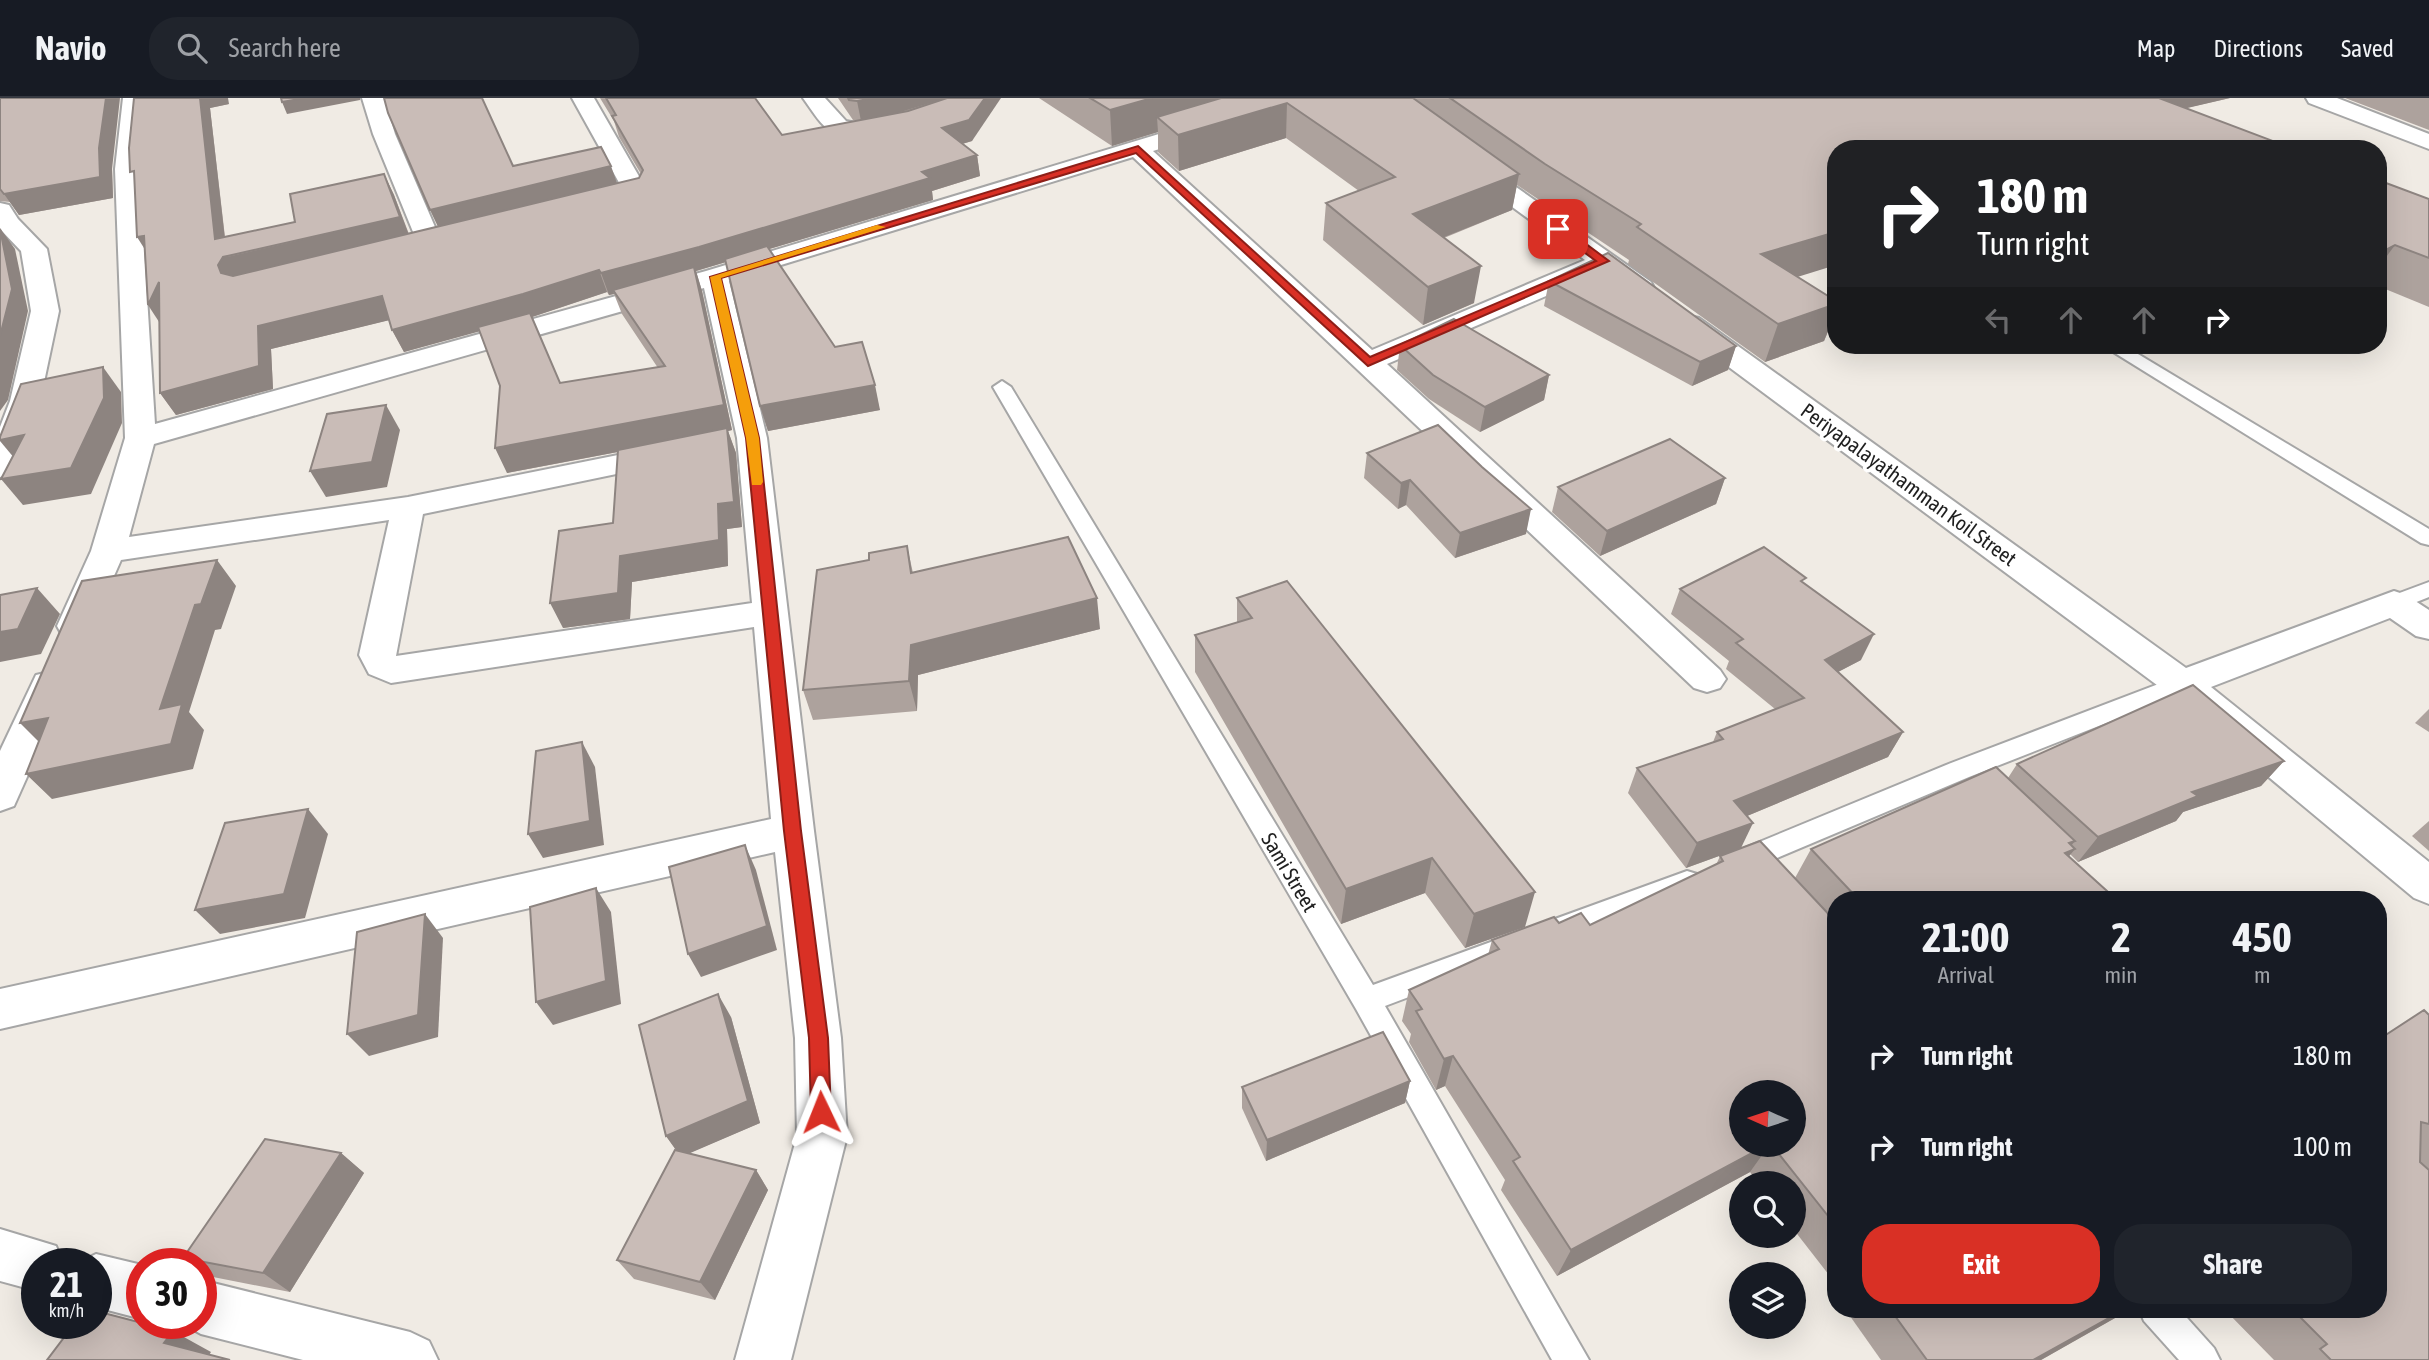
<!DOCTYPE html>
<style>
:root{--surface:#171b24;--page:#20242c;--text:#f1f3f6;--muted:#9ea1a6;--line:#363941;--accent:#d93025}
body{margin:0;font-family:"Asap Condensed",sans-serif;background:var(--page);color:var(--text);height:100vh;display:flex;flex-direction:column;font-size:26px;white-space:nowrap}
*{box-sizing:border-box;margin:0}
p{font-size:23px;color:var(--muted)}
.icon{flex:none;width:38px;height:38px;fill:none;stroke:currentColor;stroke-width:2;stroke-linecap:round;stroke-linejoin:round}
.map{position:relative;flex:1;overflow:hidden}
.panel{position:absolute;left:1827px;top:793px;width:560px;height:427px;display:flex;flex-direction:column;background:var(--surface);border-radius:28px;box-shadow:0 7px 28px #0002}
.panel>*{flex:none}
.hud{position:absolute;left:1827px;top:42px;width:560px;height:214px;border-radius:28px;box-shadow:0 7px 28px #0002;background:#202124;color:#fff;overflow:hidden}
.needle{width:46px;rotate:273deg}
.buttons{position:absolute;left:1729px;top:982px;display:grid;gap:14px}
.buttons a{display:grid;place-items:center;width:77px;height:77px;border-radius:50%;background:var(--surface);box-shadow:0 7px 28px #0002;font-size:35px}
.speed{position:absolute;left:21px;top:1150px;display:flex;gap:14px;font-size:35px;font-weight:700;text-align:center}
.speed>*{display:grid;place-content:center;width:91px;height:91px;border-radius:50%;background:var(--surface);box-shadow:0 7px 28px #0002;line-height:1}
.speed small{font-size:18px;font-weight:400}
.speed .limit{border:10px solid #d22;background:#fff;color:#111}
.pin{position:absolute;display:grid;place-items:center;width:60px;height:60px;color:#fff;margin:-30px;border-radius:14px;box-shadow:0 4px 10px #0006}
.me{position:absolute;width:77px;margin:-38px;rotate:358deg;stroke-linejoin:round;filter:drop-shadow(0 0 5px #0008)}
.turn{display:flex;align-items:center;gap:24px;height:147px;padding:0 35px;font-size:32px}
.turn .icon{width:91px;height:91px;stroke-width:2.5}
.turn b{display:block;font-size:49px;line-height:60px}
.lanes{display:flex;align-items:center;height:66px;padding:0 35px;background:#0003;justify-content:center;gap:35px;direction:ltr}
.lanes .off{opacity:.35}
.eta{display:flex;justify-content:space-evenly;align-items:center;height:119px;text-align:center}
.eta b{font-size:42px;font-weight:700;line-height:49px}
.action{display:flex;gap:14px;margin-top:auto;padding:14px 35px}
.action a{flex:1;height:80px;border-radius:28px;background:var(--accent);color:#fff;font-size:28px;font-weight:700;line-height:80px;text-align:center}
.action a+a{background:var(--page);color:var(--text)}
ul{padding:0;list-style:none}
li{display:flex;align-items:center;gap:21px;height:91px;padding:0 35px}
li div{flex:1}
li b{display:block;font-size:26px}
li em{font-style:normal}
header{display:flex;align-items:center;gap:42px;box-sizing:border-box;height:98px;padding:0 35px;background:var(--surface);border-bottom:2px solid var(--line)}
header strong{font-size:33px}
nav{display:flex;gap:38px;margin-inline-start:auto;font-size:24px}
.search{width:490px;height:63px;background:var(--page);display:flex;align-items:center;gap:18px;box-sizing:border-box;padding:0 24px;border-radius:28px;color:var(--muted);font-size:26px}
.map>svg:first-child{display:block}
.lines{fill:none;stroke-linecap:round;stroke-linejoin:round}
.service-casing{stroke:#a6a6a6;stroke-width:4}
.minor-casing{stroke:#a6a6a6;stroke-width:4}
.tertiary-casing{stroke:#a6a6a6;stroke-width:4}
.service{fill:#fff;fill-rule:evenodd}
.minor{fill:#fff;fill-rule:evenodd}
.tertiary{fill:#fff;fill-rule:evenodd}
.wall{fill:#ada29d;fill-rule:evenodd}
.shaded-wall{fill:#8d8480}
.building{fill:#c9bcb7;stroke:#8d8480;stroke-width:2}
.route{fill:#d93025;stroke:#8d1f18;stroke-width:2}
.slow{fill:#f59e0b}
.labels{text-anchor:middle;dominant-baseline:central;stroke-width:7;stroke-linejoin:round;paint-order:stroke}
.street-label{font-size:21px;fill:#1f1f1f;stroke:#fff}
</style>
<header>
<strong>Navio</strong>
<div class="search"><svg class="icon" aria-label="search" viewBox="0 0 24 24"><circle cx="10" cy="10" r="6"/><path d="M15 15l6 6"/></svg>Search here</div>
<nav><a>Map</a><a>Directions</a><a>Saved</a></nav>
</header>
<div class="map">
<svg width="2429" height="1262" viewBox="0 0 2429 1262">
<rect width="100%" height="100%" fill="#f0ebe4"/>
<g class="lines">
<g class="service-casing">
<g id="service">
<path d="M2102 247H2123L2429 431V447L2421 445Z"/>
<path d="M1002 283 1011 289 1373 887 1510 837 1520 841 1524 849 1520 857 1385 908 1589 1262H1552L1356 911 993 289Z"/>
<path d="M2429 484V499L2394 513 2386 510 2383 505 2386 500Z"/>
<path d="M2182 577 2190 580 2194 586 2190 592 1969 679 1746 773 1737 776 1728 773 1724 765 1728 757 1951 665Z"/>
<path d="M1687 773 1697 776 1701 784 1697 792 1554 845 1544 841 1540 833 1544 825Z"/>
<path d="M2139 1211H2179L2214 1250 2220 1262H2179L2144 1223Z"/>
</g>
</g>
<g class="minor-casing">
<g id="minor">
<path d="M123 0H145L139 71 155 326 706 173 1278 0H1312L1309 5 1153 53 1372 252 1585 162 1463 73 1459 68 1463 63H1479L1651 184 1654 190 1651 196C1631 201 1617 185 1602 174L1387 266 1720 572 1726 581 1720 590 1707 594 1694 590 1133 59 729 183 767 340 814 733 841 940 847 1038 791 1262H735L797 1038 795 940 775 754 0 931V891L771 721 754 529 391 585 369 576 359 557 389 422 121 462 88 537 75 540 62 537 57 528 91 453 125 340 115 71ZM704 190 737 340 752 505 396 558 423 416 679 363 684 356 679 349 668 347 408 399 129 439 154 346Z"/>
<path d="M362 0H384L395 36 438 136 467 128 476 131 480 136 476 141 429 154 420 151 373 36Z"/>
<path d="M572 0H594L648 94 645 99 597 111 588 109 585 104 588 99 622 90Z"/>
<path d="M803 0H825L846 23 861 26 888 21 956 0H990L987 5C950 16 871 52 835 36 821 29 812 12 803 0Z"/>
<path d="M0 105 9 107 18 121 47 151 59 213 40 303 16 369 11 376 0 379V329L10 303 31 213 21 153 0 131Z"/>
<path d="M1689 218 1699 220 2186 570 2394 493 2406 497 2429 512V541L2416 538 2390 520 2211 589 2429 764V806L2414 800 2169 596 1679 232 1675 226 1679 220Z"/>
<path d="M49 574 62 577 68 587 14 708 0 713V653L36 577Z"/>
<path d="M0 1131 56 1148 63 1166H37V1193L0 1183Z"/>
<path d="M96 1156 142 1167V1221L96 1209V1166H76Z"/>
<path d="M201 1182 410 1234 429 1243 438 1262H303L201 1236 181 1225H201Z"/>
</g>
</g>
<g class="tertiary-casing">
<path id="tertiary" d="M2306 0H2337L2429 36V51L2309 5Z"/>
</g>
<use href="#service" class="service"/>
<use href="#minor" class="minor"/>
<use href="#tertiary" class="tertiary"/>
</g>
<g class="wall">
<path d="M0 0 112 71 113 100 19 117 10 104 0 103Z"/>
<path d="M134 0 229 6 210 10 225 139 295 124 384 76 394 97 409 136 438 129 513 68 617 86 639 80 641 76 619 39 614 23 600 0H755L782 37 857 23 853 22 838 0H985L972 43 962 46 977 57 980 78 932 93 933 102 769 151 835 249 880 312 768 333 760 308 726 164 696 173 702 193 732 332 728 333 736 355 742 429 727 431 728 468 632 484 630 521 563 530 613 425 618 354 507 375 500 288 479 233 404 254 392 232 389 222 271 251 273 291 176 317 160 295V224L145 152ZM607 194 609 197 614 196 622 216 658 270 560 285 532 219Z"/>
<path d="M1039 0H2230L2186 10 1836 51 1798 179 1836 203V214L1824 243 1765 264 1628 166 1629 162 1517 87 1512 112 1444 140 1474 205 1423 227 1323 142 1326 105 1359 93 1286 40 1179 73 1158 54V34L1112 48Z"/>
<path d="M2345 0H2429V32Z"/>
<path d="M2378 82 2429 101V209L2378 188Z"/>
<path d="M1549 183 1736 248 1728 272 1692 288 1544 208Z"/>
<path d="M1400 247 1549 277 1544 302 1480 334 1429 301 1397 272Z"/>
<path d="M1367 355 1482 369 1526 436 1455 460 1406 407 1398 411 1364 380Z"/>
<path d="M1725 380 1716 406 1600 458 1552 414 1558 389Z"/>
<path d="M907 448 913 475 1100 531 918 577 917 613 813 622 803 592 869 462Z"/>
<path d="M1804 485 1861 562 1838 574 1903 634 1888 659 1747 718 1741 750 1686 770 1628 695 1637 670 1713 644 1717 634 1775 611 1726 571 1729 563 1671 516 1680 491Z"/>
<path d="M1237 500 1525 829 1465 850 1425 795 1341 826 1195 574V537L1237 525Z"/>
<path d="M2429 611V634L2415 625Z"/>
<path d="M2284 663 2261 688 2183 714 2176 723 2078 764 2070 756 2068 758 2117 802H1836V1186L1794 1132V1085H1758L1750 1074 1557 1178 1501 1092 1505 1082 1445 988 1436 992 1409 944 1411 936 1402 923 1409 892 1488 857 1492 842 1559 825 1590 827 1716 767 1720 758 1795 780 1811 751 2008 680 2017 666ZM1794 994V1046H1741Z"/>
<path d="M2429 723V753L2412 738Z"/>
<path d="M2429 917V1262H2274L2224 1211H2378Z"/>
<path d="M731 919 760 1025 689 1055 756 1072 768 1092 715 1202 634 1181 617 1162 676 1052 666 1038Z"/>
<path d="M1410 983 1405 1005 1266 1063 1242 1010V989Z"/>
<path d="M341 1055 364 1075 290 1194 213 1179 201 1172V1166H191L183 1160Z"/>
<path d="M1845 1211H2130L2115 1220 2041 1262H1881Z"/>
</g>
<g class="shaded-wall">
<path d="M106 0H120L112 71 113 100 19 117 4 96 99 50Z"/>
<path d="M200 0H228L229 6 210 10 227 159 400 119 384 76 394 97 410 140 236 181 221 175 218 167 215 141Z"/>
<path d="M305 0H360V2L287 16 282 4Z"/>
<path d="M874 0H947L887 18 861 23 857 3Z"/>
<path d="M985 0H1001L972 43 945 51 942 30Z"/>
<path d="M1152 0H1269L1157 19 1158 34 1112 48 1110 12Z"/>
<path d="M2132 0H2230L2119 26Z"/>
<path d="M1287 5 1286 40 1179 73 1178 37Z"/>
<path d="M977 57 980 78 932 93 933 102 696 173 702 193 732 332 728 333 736 355 742 429 727 431 728 468 632 484 630 521 563 530 550 505 620 458 718 406 728 333 507 375 495 350 724 307 613 192 614 196 609 197 601 175Z"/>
<path d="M611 68 618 88 440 133 430 112Z"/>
<path d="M1519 76 1512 112 1409 153 1413 116Z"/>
<path d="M0 130 15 151 28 213 8 302 0 313Z"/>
<path d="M1836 134V167L1749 194 1761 156Z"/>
<path d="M144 138 151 161 137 139Z"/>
<path d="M2395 147 2378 170V156Z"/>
<path d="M1481 168 1474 205 1423 227 1428 189Z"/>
<path d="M599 172 607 194 532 219 404 254 392 232Z"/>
<path d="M159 184 163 230 148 207Z"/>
<path d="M382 198 394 221 271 251 273 291 176 317 160 295 258 228Z"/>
<path d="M1836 206V214L1824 243 1765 264 1778 226Z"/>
<path d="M1736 248 1728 272 1692 288 1700 264Z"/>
<path d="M103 269 121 294 122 325 91 396 23 407 1 381Z"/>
<path d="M1549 277 1544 302 1480 334 1485 309Z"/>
<path d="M875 287 880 312 768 333 760 308Z"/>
<path d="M386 307 400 332 387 389 326 399 310 373Z"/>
<path d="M24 337 20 367 0 343V342Z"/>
<path d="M1725 380 1716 406 1600 458 1607 433Z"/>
<path d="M1410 382 1406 407 1398 411 1401 385Z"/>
<path d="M1531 411 1526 436 1455 460 1460 435Z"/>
<path d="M217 462 236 488 221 531 215 532 189 614 204 632 193 671 52 701 26 676 160 611 195 507Z"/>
<path d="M37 490 60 516 41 556 0 564V534Z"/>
<path d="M1097 500 1100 531 918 577 917 613 909 583 911 547Z"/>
<path d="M1874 536 1861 562 1813 587 1825 562Z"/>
<path d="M48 620 45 650 20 625Z"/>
<path d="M1903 634 1888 659 1723 728 1734 703Z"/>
<path d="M582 644 595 669 604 747 543 760 528 736Z"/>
<path d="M2284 663 2261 688 2183 714 2176 723 2078 764 2098 739 2192 694Z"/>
<path d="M308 711 328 736 305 820 220 836 195 812Z"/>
<path d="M1753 725 1741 750 1686 770 1697 745Z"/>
<path d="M2075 743 2065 755 2075 751 2048 784 2069 745Z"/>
<path d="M745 747 756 772 777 852 701 879 688 856Z"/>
<path d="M1432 760 1425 795 1341 826 1346 791Z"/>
<path d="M596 790 611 814 621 906 553 927 536 904Z"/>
<path d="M1535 794 1525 829 1465 850 1474 816Z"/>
<path d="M425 816 443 840 438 939 369 958 347 936Z"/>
<path d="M718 896 731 919 760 1025 681 1059 666 1038Z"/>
<path d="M1453 958 1445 988 1436 992 1444 961Z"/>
<path d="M1410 983 1405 1005 1266 1063 1267 1042Z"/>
<path d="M1770 1046 1750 1074 1557 1178 1571 1152Z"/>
<path d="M341 1055 364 1075 290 1194 263 1175Z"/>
<path d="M756 1072 768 1092 715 1202 700 1184Z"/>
<path d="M2125 1211H2130L2115 1220 2041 1262H2033Z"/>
<path d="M173 1233 211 1254 206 1262 164 1245Z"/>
</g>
<g class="building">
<path d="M0 0H106L99 50 100 79 4 96 0 91Z"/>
<path d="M134 0H200L215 141 295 124 290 96 384 76 400 119 223 159 218 167 221 175 233 178 639 80 643 72 612 18 616 17 606 0H755L782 37 908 13 947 0H985L969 22 942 30 977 57 922 74 930 80 699 149 601 175 599 172 523 196 392 232 382 198 258 228 259 268 160 295 159 184 148 207 144 138 137 139 134 73 130 74 129 50Z"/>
<path d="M281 0H305L282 4Z"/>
<path d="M384 0H482L513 68 601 49 611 68 430 112 388 15Z"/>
<path d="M848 0H874L857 3 849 2Z"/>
<path d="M1090 0H1152L1110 12Z"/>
<path d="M1221 0H1413L1519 76 1413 116 1481 168 1428 189 1326 105 1395 79 1287 5 1178 37 1157 19Z"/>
<path d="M1450 0H2159L2294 51H1836V134L1761 156 1836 203V206L1778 226 1637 129 1641 126 1545 66Z"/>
<path d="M2378 82 2429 101V160L2395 147 2378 156Z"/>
<path d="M0 131 12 191 0 238Z"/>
<path d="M767 148 835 249 862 244 875 287 760 308 725 161Z"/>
<path d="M1608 155 1736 248 1700 264 1549 183Z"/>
<path d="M694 169 724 307 495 350 500 288 478 229 530 215 560 285 665 268 613 192Z"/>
<path d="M1454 221 1549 277 1485 309 1433 277 1400 247Z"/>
<path d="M103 269 104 300 71 370 1 381 24 337 0 342V339L21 286Z"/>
<path d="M386 307 372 364 310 373 327 316Z"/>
<path d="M1438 327 1482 369 1531 411 1460 435 1410 382 1401 385 1367 355Z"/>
<path d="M727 330 734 404 718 406 719 442 620 458 618 495 550 505 559 433 613 425 618 352Z"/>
<path d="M1670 341 1725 380 1607 433 1558 389Z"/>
<path d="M1068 439 1097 500 911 547 909 583 803 592 817 472 869 462V455L907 448 911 475Z"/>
<path d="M1764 449 1806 480 1801 483 1874 536 1825 562 1903 634 1734 703 1753 725 1697 745 1637 670 1723 641 1717 634 1804 600 1736 545 1743 541 1680 491Z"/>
<path d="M217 462 201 506 195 507 160 611 182 606 171 646 26 676 48 620 20 625 82 483Z"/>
<path d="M1287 483 1535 794 1474 816 1432 760 1346 791 1195 537 1252 520 1237 500Z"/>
<path d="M37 490 18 531 0 534V497Z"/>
<path d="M2193 587 2284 663 2192 694 2198 698 2098 739 2017 666Z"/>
<path d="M582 644 590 723 528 736 536 653Z"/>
<path d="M1996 669 2075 743 2069 745 2075 751 2065 755 2117 802H1859L1811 751Z"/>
<path d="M308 711 284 796 195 812 225 725Z"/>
<path d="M1760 743 1836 824V1128L1771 1046H1794V994H1741V1046H1769L1571 1152 1513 1063 1520 1059 1453 958 1444 961 1416 913 1422 911 1409 892 1499 851 1492 842 1554 819 1559 825 1581 815 1590 827 1723 763 1720 758Z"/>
<path d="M745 747 767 828 688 856 669 769Z"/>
<path d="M596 790 606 883 536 904 530 809Z"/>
<path d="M425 816 418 917 347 936 357 834Z"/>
<path d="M718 896 748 1003 666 1038 639 927Z"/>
<path d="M2424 912 2429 917V1026L2421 1024 2420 1064 2429 1072V1262H2331L2320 1251 2327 1246 2292 1211H2378V942Z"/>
<path d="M1383 934 1410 983 1267 1042 1242 989Z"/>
<path d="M265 1041 341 1055 263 1175 183 1160Z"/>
<path d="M675 1052 756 1072 700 1184 617 1162Z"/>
<path d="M1890 1211H2125L2033 1262H1927Z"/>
<path d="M96 1213 173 1233 164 1245 230 1262H47L75 1225H96Z"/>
</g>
<path class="route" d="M1138 48 1370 259 1596 163 1555 133V128H1562L1609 163 1368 268 1136 55 721 180 759 340 801 733 828 940 831 1014 828 1020 821 1023 814 1020 811 1014 809 940 784 733 746 340 710 179Z"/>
<path class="slow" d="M877 127 886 129 721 180 759 340 763 384 761 387H752L746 340 710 179Z"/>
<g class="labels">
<g class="street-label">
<text transform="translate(1909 386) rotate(36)">Periyapalayathamman Koil Street</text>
<text transform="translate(1290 774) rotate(59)">Sami Street</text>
</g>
</g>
</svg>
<div class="buttons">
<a><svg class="needle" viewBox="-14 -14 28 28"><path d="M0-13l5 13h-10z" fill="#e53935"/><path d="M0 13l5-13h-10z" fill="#9ea1a6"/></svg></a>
<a><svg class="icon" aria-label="search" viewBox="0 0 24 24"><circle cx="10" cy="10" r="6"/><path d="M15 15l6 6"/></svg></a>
<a><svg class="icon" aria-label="layers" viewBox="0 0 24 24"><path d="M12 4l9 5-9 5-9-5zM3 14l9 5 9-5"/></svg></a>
</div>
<div class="speed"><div>21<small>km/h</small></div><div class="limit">30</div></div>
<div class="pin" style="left:1558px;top:131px;background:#d93025"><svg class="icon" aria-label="arrive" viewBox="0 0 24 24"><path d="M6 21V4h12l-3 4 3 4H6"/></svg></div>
<svg class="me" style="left:821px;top:1014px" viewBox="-20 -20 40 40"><path d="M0-17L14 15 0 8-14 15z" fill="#d93025" stroke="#fff" stroke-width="4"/></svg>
<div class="hud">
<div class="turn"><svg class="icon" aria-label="right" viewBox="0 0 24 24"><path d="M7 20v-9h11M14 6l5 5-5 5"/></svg><div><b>180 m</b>Turn right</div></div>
<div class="lanes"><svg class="icon off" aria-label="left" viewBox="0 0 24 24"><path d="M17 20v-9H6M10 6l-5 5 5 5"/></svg><svg class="icon off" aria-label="ahead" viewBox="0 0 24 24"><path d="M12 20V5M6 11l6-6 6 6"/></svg><svg class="icon off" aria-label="ahead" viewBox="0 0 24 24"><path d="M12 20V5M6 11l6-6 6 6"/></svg><svg class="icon" aria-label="right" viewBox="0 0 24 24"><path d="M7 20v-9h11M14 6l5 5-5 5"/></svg></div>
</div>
<section class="panel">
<div class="eta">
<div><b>21:00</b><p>Arrival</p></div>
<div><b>2</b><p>min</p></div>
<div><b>450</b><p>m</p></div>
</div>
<ul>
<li><svg class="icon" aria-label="right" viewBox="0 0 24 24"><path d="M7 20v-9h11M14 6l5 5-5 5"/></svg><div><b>Turn right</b></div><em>180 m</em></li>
<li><svg class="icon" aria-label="right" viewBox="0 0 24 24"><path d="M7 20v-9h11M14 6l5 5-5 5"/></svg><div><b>Turn right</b></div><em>100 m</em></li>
</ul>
<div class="action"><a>Exit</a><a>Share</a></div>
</section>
</div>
